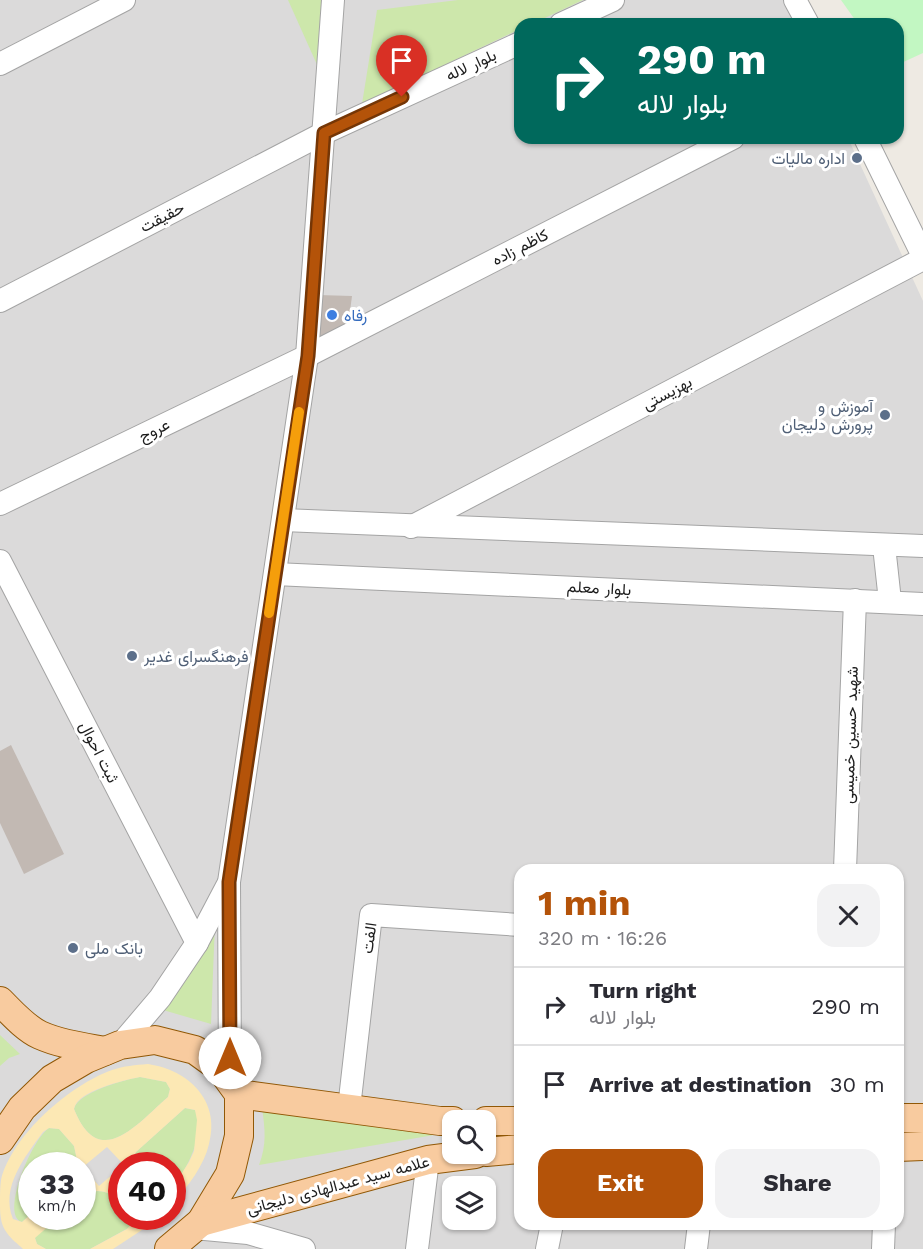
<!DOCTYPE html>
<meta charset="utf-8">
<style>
:root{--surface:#fff;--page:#f2f2f3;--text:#2b2b33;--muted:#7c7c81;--line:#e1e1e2;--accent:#b45309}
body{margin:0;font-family:"Work Sans",Vazirmatn,sans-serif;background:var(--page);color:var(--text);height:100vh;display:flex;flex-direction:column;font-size:22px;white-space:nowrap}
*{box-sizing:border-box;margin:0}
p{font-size:20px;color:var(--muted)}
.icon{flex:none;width:33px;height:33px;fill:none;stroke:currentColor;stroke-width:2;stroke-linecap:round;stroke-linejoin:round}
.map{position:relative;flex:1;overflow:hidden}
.panel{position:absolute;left:514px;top:864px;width:390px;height:366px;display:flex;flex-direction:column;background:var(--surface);border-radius:18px;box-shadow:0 2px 4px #0004}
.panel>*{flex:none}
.banner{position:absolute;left:514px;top:18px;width:390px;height:126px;border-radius:18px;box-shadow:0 2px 4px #0004;background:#00695c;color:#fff;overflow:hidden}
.fabs{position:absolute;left:442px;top:1110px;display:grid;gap:12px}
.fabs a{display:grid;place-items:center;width:54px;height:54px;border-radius:12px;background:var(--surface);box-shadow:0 2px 4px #0004;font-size:30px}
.speed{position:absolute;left:18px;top:1152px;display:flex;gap:12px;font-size:30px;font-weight:700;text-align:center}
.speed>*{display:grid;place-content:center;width:78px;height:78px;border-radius:50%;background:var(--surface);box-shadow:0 2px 4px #0004;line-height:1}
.speed small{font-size:15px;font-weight:400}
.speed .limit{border:9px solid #d22;background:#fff;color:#111}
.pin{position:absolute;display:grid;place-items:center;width:51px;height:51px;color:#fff;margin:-62px -26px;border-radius:50% 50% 50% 0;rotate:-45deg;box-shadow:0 0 6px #0007}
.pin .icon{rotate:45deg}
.me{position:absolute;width:66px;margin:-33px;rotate:0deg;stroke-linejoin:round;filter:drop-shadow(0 0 4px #0008)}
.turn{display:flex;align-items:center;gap:21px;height:126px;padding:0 24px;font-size:27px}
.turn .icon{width:78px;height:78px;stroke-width:2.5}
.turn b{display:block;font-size:42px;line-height:51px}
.round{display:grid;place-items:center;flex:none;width:63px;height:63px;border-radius:18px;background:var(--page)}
.summary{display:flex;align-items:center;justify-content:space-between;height:102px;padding:0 24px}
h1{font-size:36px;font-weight:700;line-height:45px;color:var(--accent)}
.button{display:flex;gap:12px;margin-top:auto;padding:12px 24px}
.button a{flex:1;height:69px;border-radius:18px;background:var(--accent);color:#fff;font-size:24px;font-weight:700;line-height:69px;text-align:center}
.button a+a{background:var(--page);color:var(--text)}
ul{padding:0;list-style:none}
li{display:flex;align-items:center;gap:18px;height:78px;padding:0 24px;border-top:2px solid var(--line)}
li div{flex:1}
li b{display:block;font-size:22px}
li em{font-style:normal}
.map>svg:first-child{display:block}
.residential{fill:#dbdada;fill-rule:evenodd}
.grass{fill:#cde7ab}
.sand{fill:#fce8b4;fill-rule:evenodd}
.park{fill:#c2f7c2}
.building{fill:#c2b9b3}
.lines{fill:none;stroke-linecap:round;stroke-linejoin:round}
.minor-casing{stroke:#a4a4a4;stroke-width:24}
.major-casing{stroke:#915806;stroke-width:30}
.minor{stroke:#fff;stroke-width:22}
.major{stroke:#f8cb9f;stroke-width:28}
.route-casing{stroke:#753606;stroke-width:15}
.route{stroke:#b45309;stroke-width:10}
.slow{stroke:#f59e0b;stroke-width:10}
.service-dot{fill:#5c6f8a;stroke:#fff;stroke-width:2}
.shop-dot{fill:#3f7fe0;stroke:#fff;stroke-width:2}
.labels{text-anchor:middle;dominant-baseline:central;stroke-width:6;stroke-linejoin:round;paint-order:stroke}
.street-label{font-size:16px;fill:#1d1d1d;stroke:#fff}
.service-label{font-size:16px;fill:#4e5e75;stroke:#fff;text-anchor:end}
.shop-label{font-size:16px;fill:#366cbe;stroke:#fff;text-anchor:start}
</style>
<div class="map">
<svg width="923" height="1249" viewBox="0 0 923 1249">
<rect width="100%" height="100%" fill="#eeeae3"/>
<path class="residential" d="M0 0H784L795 24H520V138H848L923 301V1249H0ZM520 870H898V1224H520ZM453 1120H486V1154H453ZM32 1166H82V1216H32ZM122 1166H172V1216H122ZM453 1186H486V1220H453Z"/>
<g class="grass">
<path d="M288 0H332L323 78Z"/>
<path d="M458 0H583L532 24H520V29L362 104 377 10Z"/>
<path d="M215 922 211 1024 163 1010 190 975Z"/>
<path d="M0 1035 20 1054 9 1058 0 1066Z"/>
<path d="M140 1077 166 1082 170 1089 168 1097C137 1124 99 1172 74 1109 78 1092 124 1080 140 1077Z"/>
<path d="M185 1108 195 1110C206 1135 187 1168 173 1187L172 1166H129L136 1152Z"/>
<path d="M262 1108 440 1134 259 1165C267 1144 265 1129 262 1108Z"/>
<path d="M49 1128 59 1129 74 1146 78 1165 32 1166 31 1214 22 1222C0 1216 31 1140 49 1128Z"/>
<path d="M95 1191C106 1191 114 1194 121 1203L122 1216 132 1217V1226L90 1249H46L37 1244 35 1238 37 1234 59 1217 82 1216 83 1197Z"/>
</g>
<g class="sand">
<path d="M148 1064C188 1070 221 1100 209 1144 204 1166 188 1186 173 1203V1187L189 1162 194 1151 197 1120 195 1110 185 1108 136 1152 129 1165H124L107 1147 83 1167 99 1186 121 1167V1203C111 1191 95 1186 83 1197L82 1166 78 1165 74 1146 59 1129 49 1128 43 1132C25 1157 0 1187 13 1219L22 1222 31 1214 32 1216 59 1217 35 1238 37 1244 46 1249H23C18 1244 11 1239 7 1233 0 1224 0 1213 0 1202 0 1195 0 1187 1 1180 12 1135 70 1085 112 1070 124 1066 135 1065 148 1064ZM140 1077 166 1082 170 1089 168 1097C137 1124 99 1172 74 1109 77 1091 124 1080 140 1077Z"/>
<path d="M132 1217H158L145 1228 113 1249H90L127 1229 133 1222Z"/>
</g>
<path class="park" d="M841 0H923V53L899 64 898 24H858Z"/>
<g class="building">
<path d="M318 295 352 296 347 334 310 353Z"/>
<path d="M11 745 64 854 24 874 0 823V751Z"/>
</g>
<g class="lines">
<g class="minor-casing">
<g id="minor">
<path d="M795 0 808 24"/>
<path d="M561 24 613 0"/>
<path d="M0 64 124 0"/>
<path d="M865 138 923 256"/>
<path d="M0 301 324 133 520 43"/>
<path d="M0 504 307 356 733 138"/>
<path d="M283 520 923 546"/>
<path d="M411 527 923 259"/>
<path d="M884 546 890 601"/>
<path d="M0 561 197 943"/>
<path d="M275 574 923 604"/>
<path d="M845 870 855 600"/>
<path d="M120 1045 160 998 197 943 227 886"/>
<path d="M230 1080 229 882 307 356 333 0"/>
<path d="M349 1108 371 915 520 925"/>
<path d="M194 1228 248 1233 304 1249"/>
<path d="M417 1249 428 1160"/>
<path d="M547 1249 552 1224"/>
<path d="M696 1249 699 1224"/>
<path d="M883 1249 884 1224"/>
</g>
</g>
<g class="major-casing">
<g id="major">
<path d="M0 1001C12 1013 25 1028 40 1035 60 1044 83 1047 105 1051"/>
<path d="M239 1094 440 1121H453"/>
<path d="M898 1118H923"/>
<path d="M486 1121H520"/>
<path d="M0 1140 22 1108 52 1079 86 1059 120 1045 155 1040 195 1050 220 1068 239 1094V1136L230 1174 201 1222 169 1249"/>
<path d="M898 1147 923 1146"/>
<path d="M486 1152 520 1149"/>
<path d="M201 1222 428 1160 475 1154"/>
</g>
</g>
<use href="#minor" class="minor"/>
<use href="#major" class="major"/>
</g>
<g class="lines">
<g class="route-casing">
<path id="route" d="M230 1058 229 882 308 356 324 133 402 97"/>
</g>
<use href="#route" class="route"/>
<path class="slow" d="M269 613 299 412"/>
</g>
<g class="service-dot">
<circle cx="857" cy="158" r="6"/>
<circle cx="885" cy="415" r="6"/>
<circle cx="132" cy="656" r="6"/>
<circle cx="73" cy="948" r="6"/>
</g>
<circle class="shop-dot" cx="332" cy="315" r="6"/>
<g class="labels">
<g class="street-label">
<text transform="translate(471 65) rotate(-25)">بلوار لاله</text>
<text transform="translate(162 217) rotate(-27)">حقیقت</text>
<text transform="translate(520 247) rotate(-27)">کاظم زاده</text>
<text transform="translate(667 393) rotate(-28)">بهزیستی</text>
<text transform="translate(154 430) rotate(-26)">عروج</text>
<text transform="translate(599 588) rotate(3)">بلوار معلم</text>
<text transform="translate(850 735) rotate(-88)">شهید حسین خمیسی</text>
<text transform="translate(99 752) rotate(63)">ثبت احوال</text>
<text transform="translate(369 938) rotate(-82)">الفت</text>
<text transform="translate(338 1185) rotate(-15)">علامه سید عبدالهادی دلیجانی</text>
</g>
<g class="service-label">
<text x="845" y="158">اداره مالیات</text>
<text x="873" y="406">آموزش و<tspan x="873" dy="18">پرورش دلیجان</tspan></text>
<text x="144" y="656" text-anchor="start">فرهنگسرای غدیر</text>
<text x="85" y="948" text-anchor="start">بانک ملی</text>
</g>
<g class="shop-label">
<text x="344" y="315">رفاه</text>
</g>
</g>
</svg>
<div class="fabs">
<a><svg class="icon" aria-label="search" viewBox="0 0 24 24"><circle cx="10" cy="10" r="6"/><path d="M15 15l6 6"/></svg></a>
<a><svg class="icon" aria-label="layers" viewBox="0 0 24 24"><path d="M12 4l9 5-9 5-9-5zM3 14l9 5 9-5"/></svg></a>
</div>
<div class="speed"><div>33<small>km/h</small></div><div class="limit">40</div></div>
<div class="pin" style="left:402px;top:97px;background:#d93025"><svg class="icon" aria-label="arrive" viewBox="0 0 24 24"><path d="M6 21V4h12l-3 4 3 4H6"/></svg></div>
<svg class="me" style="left:230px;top:1058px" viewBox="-20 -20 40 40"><circle r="19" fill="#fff"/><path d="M0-13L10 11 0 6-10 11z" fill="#b45309"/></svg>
<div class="banner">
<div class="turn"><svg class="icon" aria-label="right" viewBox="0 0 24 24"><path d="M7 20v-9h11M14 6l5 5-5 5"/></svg><div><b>290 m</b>بلوار لاله</div></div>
</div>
<section class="panel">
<div class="summary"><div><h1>1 min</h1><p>320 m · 16:26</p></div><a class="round"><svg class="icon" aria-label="close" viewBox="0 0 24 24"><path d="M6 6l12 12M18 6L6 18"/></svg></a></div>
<ul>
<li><svg class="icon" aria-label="right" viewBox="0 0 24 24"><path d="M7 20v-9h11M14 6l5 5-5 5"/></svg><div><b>Turn right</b><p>بلوار لاله</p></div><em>290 m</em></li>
<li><svg class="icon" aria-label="arrive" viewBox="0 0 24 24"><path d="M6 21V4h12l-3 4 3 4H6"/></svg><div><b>Arrive at destination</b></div><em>30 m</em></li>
</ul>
<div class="button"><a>Exit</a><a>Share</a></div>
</section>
</div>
